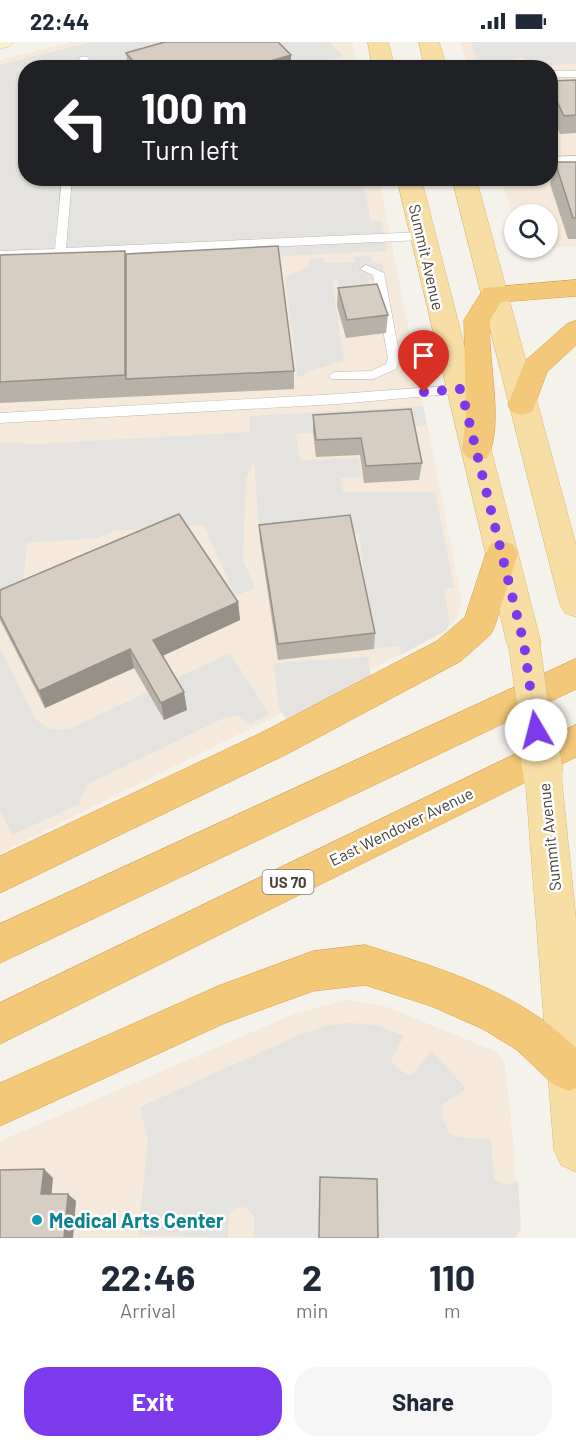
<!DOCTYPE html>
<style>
:root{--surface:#fff;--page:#f6f6f7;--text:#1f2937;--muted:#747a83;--accent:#7c3aed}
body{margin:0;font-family:Barlow,sans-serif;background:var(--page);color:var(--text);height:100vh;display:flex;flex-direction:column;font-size:22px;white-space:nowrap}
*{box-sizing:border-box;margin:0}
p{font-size:20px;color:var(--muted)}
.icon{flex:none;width:33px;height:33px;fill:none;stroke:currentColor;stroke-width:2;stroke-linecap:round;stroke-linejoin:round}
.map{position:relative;height:1196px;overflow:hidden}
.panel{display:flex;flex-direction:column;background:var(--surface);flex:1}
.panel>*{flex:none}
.top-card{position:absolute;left:18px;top:18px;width:540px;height:126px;border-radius:24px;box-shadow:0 2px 4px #0004;background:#202124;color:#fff;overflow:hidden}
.tools{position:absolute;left:504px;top:162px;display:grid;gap:12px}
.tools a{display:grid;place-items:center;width:54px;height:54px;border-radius:50%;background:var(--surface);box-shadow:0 2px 4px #0004;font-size:30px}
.pin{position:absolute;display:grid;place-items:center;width:51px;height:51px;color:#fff;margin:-62px -26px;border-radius:50% 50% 50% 0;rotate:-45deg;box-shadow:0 0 6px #0007}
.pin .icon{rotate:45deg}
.me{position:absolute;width:66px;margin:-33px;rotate:352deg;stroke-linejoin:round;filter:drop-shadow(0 0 4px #0008)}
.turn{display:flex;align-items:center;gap:21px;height:126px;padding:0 24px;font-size:27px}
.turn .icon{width:78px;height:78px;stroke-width:2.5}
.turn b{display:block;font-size:42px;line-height:51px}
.eta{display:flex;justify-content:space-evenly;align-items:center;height:102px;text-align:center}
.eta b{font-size:36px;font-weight:700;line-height:42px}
.primary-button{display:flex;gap:12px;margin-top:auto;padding:12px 24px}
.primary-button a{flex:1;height:69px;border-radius:24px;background:var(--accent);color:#fff;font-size:24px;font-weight:700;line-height:69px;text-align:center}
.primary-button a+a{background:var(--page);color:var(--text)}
.status{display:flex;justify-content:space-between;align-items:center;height:42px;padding:0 30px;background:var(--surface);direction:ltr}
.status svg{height:16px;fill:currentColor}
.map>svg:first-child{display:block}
.commercial{fill:#f4e9da}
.parking{fill:#e4e3e0}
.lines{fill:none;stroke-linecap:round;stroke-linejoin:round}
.lane-casing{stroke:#c0baaf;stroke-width:1}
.secondary-casing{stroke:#d1c3a0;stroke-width:1}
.primary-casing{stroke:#dcbb74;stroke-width:1}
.highway-casing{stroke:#d39e49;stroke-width:1}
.lane{fill:#fff;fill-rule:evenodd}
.secondary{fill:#fbf0d1;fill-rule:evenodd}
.primary{fill:#f7dea4;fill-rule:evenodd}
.highway{fill:#f3c979;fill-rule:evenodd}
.primary-bridge-far1-casing{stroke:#dcbb74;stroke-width:32;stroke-linecap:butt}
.primary-bridge-casing{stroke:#dcbb74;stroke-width:41;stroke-linecap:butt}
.primary-bridge-far1{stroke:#f7dea4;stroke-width:31}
.primary-bridge{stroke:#f7dea4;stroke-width:40}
.wall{fill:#b8b1a7}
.shaded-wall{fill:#969088}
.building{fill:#d6cec2;stroke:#969088;stroke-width:1.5}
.route{stroke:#7c3aed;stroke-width:10;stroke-dasharray:0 18}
.culture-dot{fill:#0f9aa8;stroke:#fff;stroke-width:2}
.labels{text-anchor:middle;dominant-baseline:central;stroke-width:5;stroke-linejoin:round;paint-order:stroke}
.shield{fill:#fff;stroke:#807b75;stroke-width:1.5}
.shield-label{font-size:15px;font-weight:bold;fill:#49433a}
.street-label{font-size:16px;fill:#49433a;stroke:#fff}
.near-culture-label{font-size:20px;font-weight:bold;fill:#0d838f;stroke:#fff;text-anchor:start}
</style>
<div class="status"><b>22:44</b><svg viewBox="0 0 49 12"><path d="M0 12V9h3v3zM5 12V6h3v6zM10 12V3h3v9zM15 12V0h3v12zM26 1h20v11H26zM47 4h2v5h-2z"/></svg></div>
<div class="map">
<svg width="576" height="1196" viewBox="0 0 576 1196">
<rect width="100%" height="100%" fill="#f5f2ec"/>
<g class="commercial">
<path d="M71 0H352L357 25 26 26V136L379 137 462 559 457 576 445 590 0 811V18Z"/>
<path d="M460 0H576V205L523 206H548V172H514V179L501 137 550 136V26L468 25Z"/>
<path d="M345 958 387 965 497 1010 505 1022 514 1106 518 1196H0V1099L292 973Z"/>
</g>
<g class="parking">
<path d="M91 0H214L119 25 26 26V136L362 137 371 179H381L386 209 244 216 0 235V23Z"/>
<path d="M268 0H329L343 14 328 18 335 25H305L308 23 305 20 291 24Z"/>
<path d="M471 0H576V22L528 24 525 17 522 15 514 17 516 24 479 25Z"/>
<path d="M370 213 373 220 382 222 385 237 368 238 370 251 340 252 337 238 332 239 344 319 312 328 298 336 285 236 310 224 309 217 324 216 325 221 355 220 354 215Z"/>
<path d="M423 364 427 383 296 392 300 419 358 416 362 435 341 436 343 450H435L454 545 444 547 449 578 447 587 401 613 399 604 374 606 359 492 260 497 254 419 246 435 243 518 255 546 235 554 204 483 113 489 98 496 27 501 22 549 0 558V400L35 402 250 390V374Z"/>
<path d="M0 605 35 677 51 688 70 687 230 611 269 672 251 682 237 674 226 675 86 743 79 762 12 793 0 768Z"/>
<path d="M368 615 371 635 286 677 279 666 274 621Z"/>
<path d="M349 981 376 983 404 994 391 1018 396 1025 408 1033 415 1031 431 1008 466 1047 443 1062 441 1073 449 1091 456 1095 491 1097 494 1137 506 1143 518 1138 521 1188 512 1196H254V1174L246 1165 236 1166 229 1172 228 1196 138 1193 148 1099 140 1065 297 994 326 984Z"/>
</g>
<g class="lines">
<g class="lane-casing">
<g id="lane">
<path d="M81 15H87L96 26H86L79 17Z"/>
<rect x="550" y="29" width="26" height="6"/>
<path d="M576 114V120L550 121V115Z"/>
<path d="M62 136H72L66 206 422 190 428 194 422 198 0 217V209L55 207Z"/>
<path d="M366 223 384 231 400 316 396 327 373 337H331L329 334 335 330 371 329 386 322 388 316 373 233 360 227Z"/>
<path d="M461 343 467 347 461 351 338 362 0 381V371L338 352Z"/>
</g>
</g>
<g class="secondary-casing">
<path id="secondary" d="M0 0H13L10 4 0 7Z"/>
</g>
<g class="primary-casing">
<g id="primary">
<path d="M368 0H388L395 26H373Z"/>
<path d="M419 0H439L447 26H425Z"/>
<path d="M397 136H421L541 601 536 611 524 615 512 611 507 601Z"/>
<path d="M452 136H476L576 503V575L565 571 560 562Z"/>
<path d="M543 716 556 721 561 732 576 878V1130L561 1123 554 1108 525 732 530 721Z"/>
</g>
</g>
<g class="highway-casing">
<g id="highway">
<path d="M576 238V254L501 260C498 266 491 274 490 280 487 317 505 384 487 416L477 419 467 416 462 408 466 374 464 278 484 246Z"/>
<path d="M576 279V303L547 330 532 370 522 373 512 370 508 363 525 319 567 282Z"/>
<path d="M502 499 513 502 518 511 495 583 491 592 461 619 287 712 0 851V814L263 690 437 599 465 575 486 511 491 502Z"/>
<path d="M576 617V647L0 921V882Z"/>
<path d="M576 683V715L0 1002V961Z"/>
<path d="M365 903C427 922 491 941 544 979 556 987 566 997 576 1006V1046L569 1049 554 1043 517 1008 483 987 431 964 365 943 313 949 225 981 0 1084V1041L218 944 313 909Z"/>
</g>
</g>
<use href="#lane" class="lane"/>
<use href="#secondary" class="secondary"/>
<use href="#primary" class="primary"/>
<use href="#highway" class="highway"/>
<g class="primary-bridge-far1-casing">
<path id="primary-bridge-far1" d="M524 601 537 693"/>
</g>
<g class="primary-bridge-casing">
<path id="primary-bridge" d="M537 691 543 732"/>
</g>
<use href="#primary-bridge-far1" class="primary-bridge-far1"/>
<use href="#primary-bridge" class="primary-bridge"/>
</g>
<g class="wall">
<path d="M126 11 291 13V26H128Z"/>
<path d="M576 38V91L560 92 550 71V39Z"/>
<path d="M555 120H576V197H568L550 142Z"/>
<path d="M126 212 294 329V347L0 361V213Z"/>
<path d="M338 246 388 273 386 291 346 296 337 264Z"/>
<path d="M313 373 422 421 419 438 364 441 360 413 316 415 313 390Z"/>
<path d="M259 483 375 591 374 607 278 618 260 499Z"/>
<path d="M0 548 238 560 240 578 162 614 187 668 164 678 134 626 45 666 0 578Z"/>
</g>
<g class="shaded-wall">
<path d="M291 13V26H247Z"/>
<path d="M238 560 240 578 156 617 153 598Z"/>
<path d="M130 607 134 626 45 666 39 649Z"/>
<path d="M184 650 187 668 164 678 161 661Z"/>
<path d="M44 1127 53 1136 51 1159 41 1152Z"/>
<path d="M68 1152 76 1159 73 1196H64Z"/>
</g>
<g class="building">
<path d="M165 0H278L291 13 247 26H139L126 11Z"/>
<path d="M576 38V73L564 74 550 45V39Z"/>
<path d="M555 120H576V176H573Z"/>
<path d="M278 204 294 329 126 337V212Z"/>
<path d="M125 209V333L0 340V213Z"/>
<path d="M377 242 388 273 347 278 338 246Z"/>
<path d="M411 367 422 421 366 424 361 396 316 398 313 373Z"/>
<path d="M179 472 238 560 153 598 184 650 161 661 130 607 39 649 0 573V548Z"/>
<path d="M350 473 375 591 278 602 259 483Z"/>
<path d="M44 1127 41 1152H68L64 1196H0V1128Z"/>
<path d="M320 1135 377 1137 378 1196H319Z"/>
</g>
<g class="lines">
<path class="route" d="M424 350 461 347 524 602 536 688"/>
</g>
<circle class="culture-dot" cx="37" cy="1178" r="6"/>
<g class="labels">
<rect class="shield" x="262.5" y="828" width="51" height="24" rx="4.5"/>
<g class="shield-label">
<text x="288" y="840">US 70</text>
</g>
<g class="street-label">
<text transform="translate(427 215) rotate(77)">Summit Avenue</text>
<text transform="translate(401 784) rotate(-26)">East Wendover Avenue</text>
<text transform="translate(549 795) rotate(-96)">Summit Avenue</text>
</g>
<g class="near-culture-label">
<text x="49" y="1178">Medical Arts Center</text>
</g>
</g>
</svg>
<div class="tools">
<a><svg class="icon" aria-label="search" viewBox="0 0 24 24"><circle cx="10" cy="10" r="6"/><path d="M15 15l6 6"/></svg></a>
</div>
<div class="pin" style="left:424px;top:350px;background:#d93025"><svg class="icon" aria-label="arrive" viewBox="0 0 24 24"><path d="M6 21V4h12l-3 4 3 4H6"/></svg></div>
<svg class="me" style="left:536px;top:688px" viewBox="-20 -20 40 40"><circle r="19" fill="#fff"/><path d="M0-13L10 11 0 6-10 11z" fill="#7c3aed"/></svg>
<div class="top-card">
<div class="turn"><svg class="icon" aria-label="left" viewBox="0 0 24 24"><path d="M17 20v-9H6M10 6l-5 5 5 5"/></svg><div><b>100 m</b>Turn left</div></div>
</div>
</div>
<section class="panel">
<div class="eta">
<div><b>22:46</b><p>Arrival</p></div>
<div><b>2</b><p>min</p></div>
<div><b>110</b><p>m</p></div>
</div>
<div class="primary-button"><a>Exit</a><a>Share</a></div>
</section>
